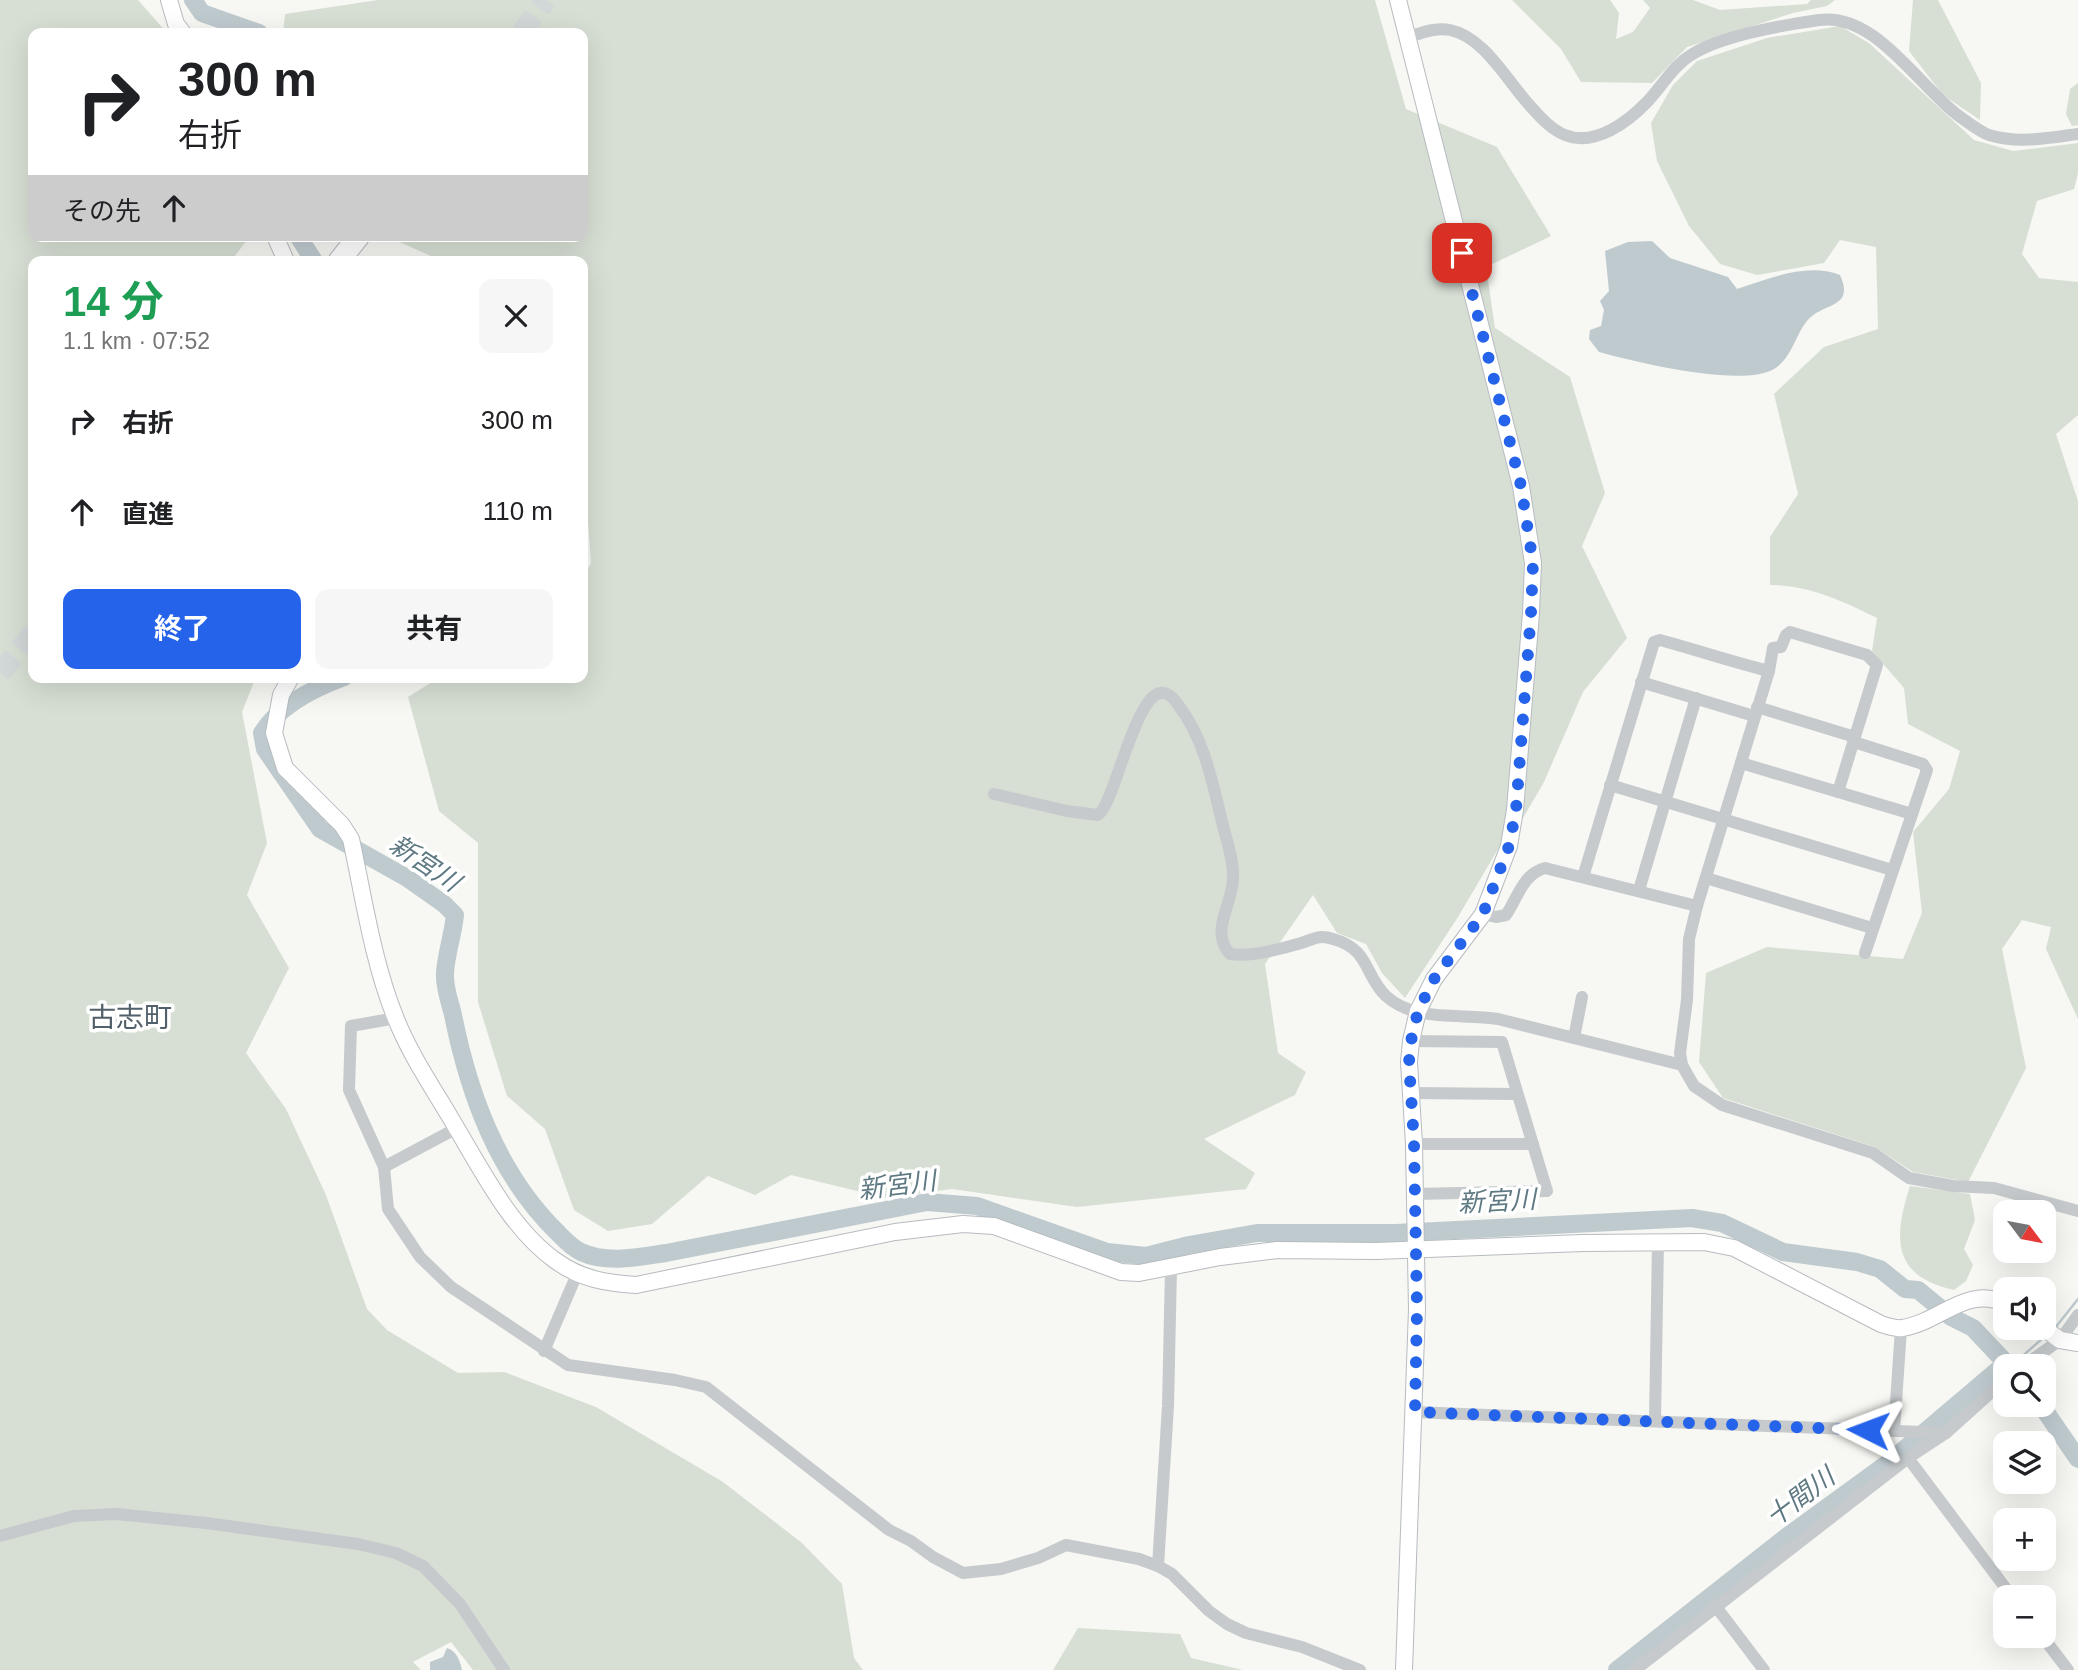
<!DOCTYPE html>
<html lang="ja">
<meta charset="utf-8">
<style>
:root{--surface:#fff;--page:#f6f6f6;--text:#202124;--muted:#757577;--accent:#2563eb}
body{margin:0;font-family:Helvetica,"Noto Sans JP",sans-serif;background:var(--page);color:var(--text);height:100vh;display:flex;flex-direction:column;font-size:26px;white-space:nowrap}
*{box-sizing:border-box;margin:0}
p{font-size:23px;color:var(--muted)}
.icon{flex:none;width:38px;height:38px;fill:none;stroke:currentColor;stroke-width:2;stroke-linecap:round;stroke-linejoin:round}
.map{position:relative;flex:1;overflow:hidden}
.details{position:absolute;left:28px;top:256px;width:560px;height:427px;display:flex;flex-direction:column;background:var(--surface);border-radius:14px;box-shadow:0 7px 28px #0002}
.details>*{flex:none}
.banner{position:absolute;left:28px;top:28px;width:560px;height:214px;border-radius:14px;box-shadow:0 7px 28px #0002;background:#fff;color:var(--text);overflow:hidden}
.needle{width:46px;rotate:122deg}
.tools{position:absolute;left:1993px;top:1200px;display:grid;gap:14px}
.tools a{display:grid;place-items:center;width:63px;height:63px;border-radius:14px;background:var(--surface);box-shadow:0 7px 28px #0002;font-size:35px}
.pin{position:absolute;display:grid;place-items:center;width:60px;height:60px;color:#fff;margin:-30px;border-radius:14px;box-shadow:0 4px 10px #0006}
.me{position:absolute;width:77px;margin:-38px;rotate:273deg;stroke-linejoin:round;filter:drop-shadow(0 0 5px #0008)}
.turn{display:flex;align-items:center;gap:24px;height:147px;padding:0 35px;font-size:32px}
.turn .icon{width:91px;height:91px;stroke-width:2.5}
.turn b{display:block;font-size:49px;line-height:60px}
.then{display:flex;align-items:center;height:66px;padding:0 35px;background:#0003;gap:14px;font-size:26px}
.round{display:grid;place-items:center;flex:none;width:74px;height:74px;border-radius:14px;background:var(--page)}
.overview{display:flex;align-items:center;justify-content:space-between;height:119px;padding:0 35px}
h1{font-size:42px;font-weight:700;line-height:52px;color:#1e9e55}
.cta{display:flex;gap:14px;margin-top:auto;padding:14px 35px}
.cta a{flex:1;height:80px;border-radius:14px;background:var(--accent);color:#fff;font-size:28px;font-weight:700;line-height:80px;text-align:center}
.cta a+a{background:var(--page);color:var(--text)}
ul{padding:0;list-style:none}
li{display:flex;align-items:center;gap:21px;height:91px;padding:0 35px}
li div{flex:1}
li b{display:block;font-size:26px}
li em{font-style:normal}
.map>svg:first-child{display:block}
.green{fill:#d7dfd4}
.water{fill:#bfcacf}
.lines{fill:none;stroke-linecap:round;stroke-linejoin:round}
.stream{stroke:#bfcacf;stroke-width:2.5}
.river{stroke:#bfcacf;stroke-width:18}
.highway-tunnel{stroke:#d2d7d8;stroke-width:21;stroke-dasharray:21 10;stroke-linecap:butt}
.secondary-casing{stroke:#b6bcc0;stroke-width:18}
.highway-casing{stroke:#b8bcbf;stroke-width:23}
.street{stroke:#c6cacd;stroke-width:12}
.secondary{stroke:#fff;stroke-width:16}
.highway{stroke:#fff;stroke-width:21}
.route{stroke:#2563eb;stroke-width:12;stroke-dasharray:0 21.6}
.labels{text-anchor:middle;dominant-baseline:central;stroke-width:7;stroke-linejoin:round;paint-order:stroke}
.water-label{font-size:26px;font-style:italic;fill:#5f7983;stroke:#fff}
.quarter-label{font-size:28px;fill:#52606b;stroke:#fff}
</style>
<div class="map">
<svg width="2078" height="1670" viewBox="0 0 2078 1670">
<rect width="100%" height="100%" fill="#f7f7f3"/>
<g class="green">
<path d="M0 0H138L167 33H33V236H250L231 261H33V677H256L242 712 267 843 247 895 289 968 246 1053 286 1109 326 1195 367 1309 387 1330 458 1373 504 1372 596 1407 723 1482 802 1543 842 1584 854 1658 863 1670H473L451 1642 413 1662 421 1670H0Z"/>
<path d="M378 0H1375L1406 109 1497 147 1551 236 1486 267 1495 328 1570 377 1605 493 1582 546 1627 638 1583 692 1544 782 1523 818 1501 844 1458 917 1405 998 1382 973 1366 944 1337 933 1313 895 1265 964 1278 1053 1306 1072 1295 1095 1204 1139 1255 1173 1246 1189 1077 1207 952 1189 886 1198 791 1175 755 1195 708 1176 652 1224 608 1231 574 1210 545 1129 507 1096 478 1002V843L439 811 408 697 440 677H583V578L591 563 587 507 583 504V261H442L395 240 399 236H583V33H283L285 14Z"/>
<path d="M1512 0H1610L1619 13 1616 39 1633 32 1650 8 1643 0H1693L1720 10 1807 4 1811 0H1835L1827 6 1793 13 1687 47 1652 83 1581 82 1561 49Z"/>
<path d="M1913 0H1938L1981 83 1980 120 1943 95 1909 51Z"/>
<path d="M1840 26 1869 43 1974 140 2013 151 2078 143V173L2074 189 2037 201 2022 254 2039 278 2078 282V415L2056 434 2078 501V1019L2046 949 2051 927 2022 920 2002 949 2026 1068 1968 1182 1913 1172 1875 1147 1723 1098 1699 1062 1706 973 1767 947 1903 959 1922 913 1913 832 1949 789 1960 751 1908 724 1904 688 1872 651 1877 618C1843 601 1808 585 1770 585V537L1798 494 1774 394 1824 347 1878 329 1876 247 1840 240 1824 263 1757 275 1720 264 1689 226 1657 161 1651 123 1673 85 1697 61 1767 38Z"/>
<path d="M2078 83V125L2072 126 2066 114 2070 89Z"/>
<path d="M1910 1186 1970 1194 1975 1220 1964 1249 1973 1265 1966 1281 1954 1290C1892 1276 1893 1239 1910 1186Z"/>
<path d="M1078 1628 1180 1634 1191 1658 1243 1670H1053Z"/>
</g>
<g class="water">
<path d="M1652 241 1670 258 1728 277 1737 289C1769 279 1806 262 1840 275 1854 306 1828 303 1812 316 1796 329 1794 357 1774 369 1742 388 1635 362 1599 352L1589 339 1590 330 1601 326 1604 310 1600 301 1609 291 1605 251 1628 242Z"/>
<path d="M447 1648C457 1651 460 1661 462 1670H430V1662L443 1657Z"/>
</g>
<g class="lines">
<g class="stream">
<path d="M2055 1328 2078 1299"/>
<path d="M2010 1367 2044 1337"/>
</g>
<g class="river">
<path d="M193 0 202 13 259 33"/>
<path d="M298 236 314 261"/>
<path d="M344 677C314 688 279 706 262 733L265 749 320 829 407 878 444 904 455 915C453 935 446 954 445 973 444 987 450 1002 453 1015 469 1095 498 1174 557 1232 565 1240 571 1247 581 1252 607 1264 639 1257 666 1253L927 1202 977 1206 1107 1252 1146 1256 1189 1245 1257 1233H1396L1692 1218 1722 1223 1783 1252 1857 1262 1880 1269 1905 1289 1918 1290 1951 1317 1973 1328 2006 1363"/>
<path d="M2041 1405 2078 1459"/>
<path d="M1617 1670 1785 1538 1888 1463 2006 1363 2009 1367"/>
</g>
<g class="highway-tunnel">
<path d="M521 33 546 0"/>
<path d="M0 673 33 633"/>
</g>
<g class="secondary-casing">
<g id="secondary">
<path d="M169 0 176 24 183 33"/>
<path d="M1398 0 1521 486 1533 563 1531 613 1515 810 1509 846 1483 914 1434 979 1418 1011 1411 1041 1409 1062 1414 1144 1417 1309 1404 1670"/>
<path d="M275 236 286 261"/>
<path d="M291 677 281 695 274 733 285 768 342 825 351 839C364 899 373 963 396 1019 410 1054 431 1085 450 1117 479 1165 510 1229 556 1261 581 1279 606 1283 636 1285L895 1232 963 1224 994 1226 1121 1272 1139 1273 1220 1257 1277 1250 1376 1251 1583 1243 1704 1242 1734 1248 1881 1324C1887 1326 1896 1329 1902 1328 1939 1323 1967 1284 2006 1304"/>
<path d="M2044 1328 2060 1340 2078 1343"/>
</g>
</g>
<g class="highway-casing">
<path id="highway" d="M339 261 359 236"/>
</g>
<g class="street">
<path d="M1408 37C1421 33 1436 27 1450 30 1485 37 1508 83 1532 108 1541 118 1552 130 1565 135 1595 147 1628 122 1648 101 1663 85 1673 66 1691 55 1720 36 1784 25 1819 20 1878 12 1920 91 1966 121 1973 126 1981 132 1989 135 2019 144 2048 138 2078 134"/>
<path d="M1641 682 1754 716"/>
<path d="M1757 707 1855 737"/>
<path d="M1854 742 1923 764 1927 770 1865 953"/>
<path d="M1741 763 1912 814"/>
<path d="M1610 785 1892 870"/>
<path d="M1838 792 1877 665 1867 655 1790 632 1786 635 1781 647 1773 648 1769 671 1697 906 1689 939 1687 1000 1680 1053 1682 1065 1694 1086 1722 1105 1873 1153 1909 1178 1953 1186 1994 1188 2078 1211"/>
<path d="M994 794 1067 811 1098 815C1105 809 1107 801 1111 792 1120 770 1137 709 1154 696 1165 688 1173 697 1179 706 1205 740 1213 785 1223 826 1227 842 1234 861 1233 878 1233 905 1209 930 1230 954 1253 957 1275 950 1298 944 1313 940 1317 934 1333 939 1370 949 1364 975 1386 996 1415 1023 1463 1013 1498 1019L1682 1065"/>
<path d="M1583 877 1654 642 1660 640C1697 650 1732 662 1769 671"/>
<path d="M1706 878 1872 928"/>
<path d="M1639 890 1696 698"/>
<path d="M1483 914 1496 917 1506 915C1518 897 1523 874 1545 868L1697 906"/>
<path d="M396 1018 351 1026 349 1090 384 1167 388 1209 420 1257 451 1287 568 1365 675 1380 706 1387 889 1530 911 1541 933 1557 963 1573 1001 1569 1038 1558 1066 1545 1139 1559 1158 1566 1172 1574 1209 1611 1227 1624 1246 1633 1302 1647 1360 1670"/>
<path d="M1574 1038 1582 997"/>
<path d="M1411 1041 1502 1042 1547 1191 1415 1194"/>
<path d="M1412 1093 1517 1094"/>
<path d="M1414 1144H1533"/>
<path d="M384 1167 457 1128"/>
<path d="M544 1351 577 1274"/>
<path d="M2022 1367 2060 1340 2078 1315"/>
<path d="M1414 1412 1946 1433"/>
<path d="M1655 1421 1658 1242"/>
<path d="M1894 1431 1901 1329"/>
<path d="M1908 1458 2013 1598"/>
<path d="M0 1536 74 1516 116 1514 206 1523 358 1544 396 1553 423 1566 460 1604 504 1670"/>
<path d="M1158 1566 1168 1406 1171 1268"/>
<path d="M1717 1608 1764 1670"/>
<path d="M2042 1636 2068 1670"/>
<path d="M1635 1670 1908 1458 1946 1433 2006 1379"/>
</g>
<use href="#secondary" class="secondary"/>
<use href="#highway" class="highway"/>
</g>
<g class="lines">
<path class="route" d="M1462 253 1521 486 1533 563 1531 613 1516 810 1509 846 1483 914 1434 979 1418 1011 1411 1041 1409 1062 1414 1143 1417 1309 1415 1412 1868 1430"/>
</g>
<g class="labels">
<g class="water-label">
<text transform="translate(425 863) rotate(34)">新宮川</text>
<text transform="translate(897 1185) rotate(-7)">新宮川</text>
<text transform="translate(1497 1201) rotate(-3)">新宮川</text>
<text transform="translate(1800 1497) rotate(-37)">十間川</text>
</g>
<g class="quarter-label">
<text x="130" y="1017">古志町</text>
</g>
</g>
</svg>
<div class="tools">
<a><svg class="needle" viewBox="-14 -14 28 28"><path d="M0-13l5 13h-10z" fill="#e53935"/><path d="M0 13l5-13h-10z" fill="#757577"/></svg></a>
<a><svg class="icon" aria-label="sound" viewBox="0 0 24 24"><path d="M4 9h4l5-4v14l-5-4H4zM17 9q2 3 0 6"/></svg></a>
<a><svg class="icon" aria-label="search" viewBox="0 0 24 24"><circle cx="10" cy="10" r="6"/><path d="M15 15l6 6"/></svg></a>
<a><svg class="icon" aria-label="layers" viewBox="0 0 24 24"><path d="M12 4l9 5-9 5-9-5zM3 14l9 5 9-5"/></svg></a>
<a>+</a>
<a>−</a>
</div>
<div class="pin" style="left:1462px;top:253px;background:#d93025"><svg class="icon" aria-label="arrive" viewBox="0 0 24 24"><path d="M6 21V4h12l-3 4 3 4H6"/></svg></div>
<svg class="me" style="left:1868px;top:1430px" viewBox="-20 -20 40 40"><path d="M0-17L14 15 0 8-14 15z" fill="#2563eb" stroke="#fff" stroke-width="4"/></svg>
<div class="banner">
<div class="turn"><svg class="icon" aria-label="right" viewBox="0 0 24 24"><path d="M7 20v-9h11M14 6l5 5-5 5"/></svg><div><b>300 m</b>右折</div></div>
<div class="then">その先<svg class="icon" aria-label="ahead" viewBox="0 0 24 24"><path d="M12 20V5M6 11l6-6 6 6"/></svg></div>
</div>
<section class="details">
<div class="overview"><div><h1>14 分</h1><p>1.1 km · 07:52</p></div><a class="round"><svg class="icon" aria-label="close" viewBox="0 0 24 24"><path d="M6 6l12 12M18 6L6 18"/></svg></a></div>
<ul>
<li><svg class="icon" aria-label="right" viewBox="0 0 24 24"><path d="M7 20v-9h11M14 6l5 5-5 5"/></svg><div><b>右折</b></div><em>300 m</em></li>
<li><svg class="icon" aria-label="ahead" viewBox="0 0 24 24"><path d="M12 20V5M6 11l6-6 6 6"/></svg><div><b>直進</b></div><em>110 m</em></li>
</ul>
<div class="cta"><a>終了</a><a>共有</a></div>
</section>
</div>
